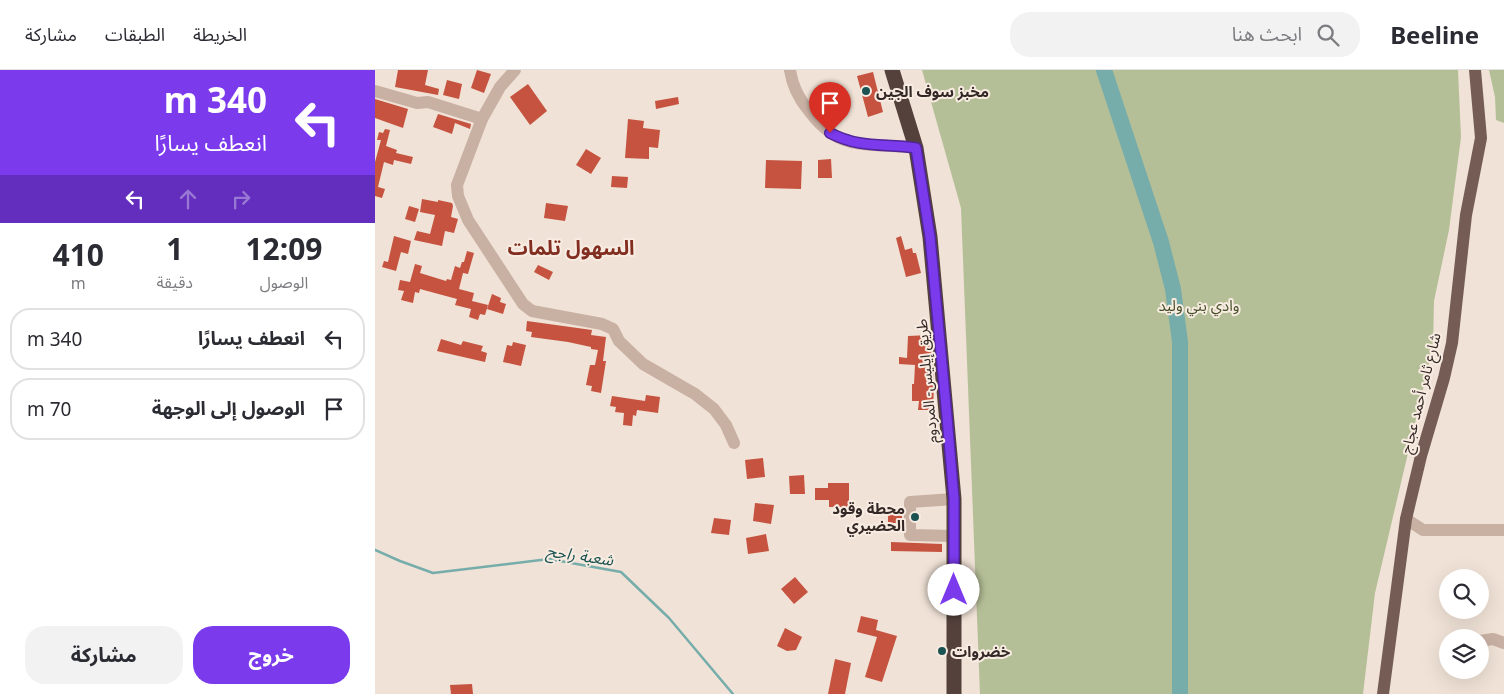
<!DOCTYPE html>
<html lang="ar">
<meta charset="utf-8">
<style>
:root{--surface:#fff;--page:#f2f2f3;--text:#2b2b33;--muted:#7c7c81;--line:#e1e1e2;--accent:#7c3aed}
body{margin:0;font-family:"Noto Sans","Noto Sans Arabic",sans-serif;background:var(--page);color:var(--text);direction:rtl;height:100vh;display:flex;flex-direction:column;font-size:19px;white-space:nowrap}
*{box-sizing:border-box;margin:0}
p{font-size:16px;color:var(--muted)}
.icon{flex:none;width:28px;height:28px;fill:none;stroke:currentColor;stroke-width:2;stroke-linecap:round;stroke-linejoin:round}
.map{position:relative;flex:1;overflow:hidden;direction:ltr}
.panel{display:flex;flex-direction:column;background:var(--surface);width:375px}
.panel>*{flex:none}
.banner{background:#7c3aed;color:#fff;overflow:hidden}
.buttons{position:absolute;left:1064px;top:499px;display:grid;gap:10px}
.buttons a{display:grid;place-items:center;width:50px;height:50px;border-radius:50%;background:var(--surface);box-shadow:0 5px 20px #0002;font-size:25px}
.pin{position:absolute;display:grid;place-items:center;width:42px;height:42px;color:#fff;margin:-51px -21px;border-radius:50% 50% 50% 0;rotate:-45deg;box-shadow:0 0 5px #0007}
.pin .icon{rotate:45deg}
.me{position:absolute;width:55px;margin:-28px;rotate:0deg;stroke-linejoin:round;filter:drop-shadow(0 0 4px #0008)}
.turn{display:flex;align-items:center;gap:18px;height:105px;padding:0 25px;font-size:22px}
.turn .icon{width:65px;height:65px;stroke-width:2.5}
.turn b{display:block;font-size:35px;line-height:42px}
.lanes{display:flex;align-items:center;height:48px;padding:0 25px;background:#0003;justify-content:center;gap:25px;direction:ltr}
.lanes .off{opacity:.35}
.eta{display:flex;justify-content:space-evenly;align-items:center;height:85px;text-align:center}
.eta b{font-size:30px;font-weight:700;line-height:35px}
.cta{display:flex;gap:10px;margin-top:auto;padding:10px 25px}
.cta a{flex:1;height:58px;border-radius:20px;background:var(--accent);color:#fff;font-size:20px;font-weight:700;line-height:58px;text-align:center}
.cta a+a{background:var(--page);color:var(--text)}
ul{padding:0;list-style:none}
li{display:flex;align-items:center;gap:15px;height:62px;margin:0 10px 8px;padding:0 15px;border:2px solid var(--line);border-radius:20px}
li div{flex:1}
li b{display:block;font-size:19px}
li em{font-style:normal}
header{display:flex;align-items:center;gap:30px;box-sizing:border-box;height:70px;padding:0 25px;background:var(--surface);border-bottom:1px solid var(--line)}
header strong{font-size:24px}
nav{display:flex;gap:28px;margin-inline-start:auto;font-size:18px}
.search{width:350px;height:45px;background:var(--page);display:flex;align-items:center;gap:12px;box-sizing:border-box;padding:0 18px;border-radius:20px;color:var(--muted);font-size:19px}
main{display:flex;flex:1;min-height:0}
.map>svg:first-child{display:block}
.green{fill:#b5bf97}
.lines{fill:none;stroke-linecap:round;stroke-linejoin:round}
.stream{stroke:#76adaa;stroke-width:2.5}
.river{stroke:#76adaa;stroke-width:16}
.building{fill:#c5533f}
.minor{stroke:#c8b0a3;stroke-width:12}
.major{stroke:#755d56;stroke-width:12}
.highway{stroke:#54413c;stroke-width:15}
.route-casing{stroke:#51269a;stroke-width:12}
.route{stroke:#7c3aed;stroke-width:9}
.poi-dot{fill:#1b5352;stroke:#f8ece2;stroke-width:2}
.labels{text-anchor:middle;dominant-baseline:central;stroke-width:4;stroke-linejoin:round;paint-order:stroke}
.poi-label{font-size:15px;font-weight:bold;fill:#332825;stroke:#f8ece2;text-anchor:start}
.park-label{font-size:15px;fill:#465129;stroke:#f8ece2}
.street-label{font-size:15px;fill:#332825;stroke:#f8ece2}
.water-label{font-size:16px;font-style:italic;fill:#1b5352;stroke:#f8ece2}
.district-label{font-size:20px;font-weight:bold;fill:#812d1f;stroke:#f8ece2}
</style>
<header>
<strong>Beeline</strong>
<div class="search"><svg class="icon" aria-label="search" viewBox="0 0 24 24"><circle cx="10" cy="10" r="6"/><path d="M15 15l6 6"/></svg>ابحث هنا</div>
<nav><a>الخريطة</a><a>الطبقات</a><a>مشاركة</a></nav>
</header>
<main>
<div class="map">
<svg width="1129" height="624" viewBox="0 0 1129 624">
<rect width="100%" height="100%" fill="#f0e2d6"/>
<g class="green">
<path d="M547 0H1083L1086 67 1074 160 1059 231 1058 277 1000 523 988 624H605L586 138Z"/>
<path d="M1114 0H1129V53L1121 50 1120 27Z"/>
</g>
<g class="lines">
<path class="stream" d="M0 480 25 491 58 503 174 489 246 502 294 548 358 624"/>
<path class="river" d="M729 0 786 172 798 219 805 272V624"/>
</g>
<g class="building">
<path d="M23 0H53L50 15 64 19 63 25 20 17Z"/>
<path d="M102 0 116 4 109 23 96 18Z"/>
<path d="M498 2 508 42 493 47 482 6Z"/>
<path d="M72 10 87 14 84 29 68 25Z"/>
<path d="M153 14 172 41 155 55 135 27Z"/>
<path d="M303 27 304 34 281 39 280 31Z"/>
<path d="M0 29 33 39 28 58 0 48Z"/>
<path d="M63 44 96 54 95 59 80 53 77 64 58 57Z"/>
<path d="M253 49 269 51 268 58 285 60 283 78 274 77V89L250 88Z"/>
<path d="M10 59 15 60 11 76 22 80 21 83 38 87 36 94 19 90 18 95 9 92 3 117 10 119 7 128 0 126V92L6 70H2L4 62 8 63Z"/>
<path d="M211 79 226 88 216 104 201 95Z"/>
<path d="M456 89 457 108H443V90Z"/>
<path d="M391 90 427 91 426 119 390 118Z"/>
<path d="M237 106 253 107 252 118 236 117Z"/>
<path d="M47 129 63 132V130L77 133 78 136 76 147 83 149 79 163 70 161 67 176 39 170 42 161 55 164 60 145 45 142Z"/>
<path d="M171 133 193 136 190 151 169 148Z"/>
<path d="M34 136 44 139 40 152 30 149Z"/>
<path d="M19 166 36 171 33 184 26 182 21 201 7 197 9 191 13 192Z"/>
<path d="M526 166 530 180 537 178 538 183H541L546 203 531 207 521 168Z"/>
<path d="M92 181 99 183 93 204 88 203 84 219 99 223 97 231 113 235 110 245 105 244 103 250 94 247 96 239 80 235 82 229 45 219 44 223 40 222 38 233 26 230 29 221 23 220 25 210 35 212 40 194 47 196 45 203 71 211 72 209 76 210 80 196 85 198 87 192H89Z"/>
<path d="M163 195 178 202 174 210 159 202Z"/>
<path d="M117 224 126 228 125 232 131 234 128 244 112 239Z"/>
<path d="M152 251 217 260 216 265 231 267 228 291H231L226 323 216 321 217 316 211 315 215 295H220L223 280 216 279V277L193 272 156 267 157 262 151 261Z"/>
<path d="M555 265 559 313 558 340H543L544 331H537V314H539L540 295 524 294V287L532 288 533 266Z"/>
<path d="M66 269 86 275 88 271 108 276 106 281 112 283 110 292 62 281Z"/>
<path d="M138 272 151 275 146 296 128 292 132 275 137 276Z"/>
<path d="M271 325 285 327 283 343 262 340 261 346 258 345 257 356 248 355 249 343 240 342 241 337 235 336 237 326 270 331Z"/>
<path d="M388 388 390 407 372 409 370 390Z"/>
<path d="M429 405 430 424H415L414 406Z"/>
<path d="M453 413H474V437H454V430H440V418H453Z"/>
<path d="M380 433 399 435 396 454 378 451Z"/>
<rect x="513" y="438" width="14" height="15"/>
<path d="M339 448 356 450 354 465 336 463Z"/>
<path d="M391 464 394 481 373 484 371 468Z"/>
<path d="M516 472 567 474V482L516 481Z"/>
<path d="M420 507 433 522 419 534 406 519Z"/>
<path d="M486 546 503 550 501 560 522 566 507 612 490 607 502 567 482 562Z"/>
<path d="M410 558 427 567 421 580 412 581 402 576Z"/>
<path d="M460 589 476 593 470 624H453Z"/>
<path d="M97 614 98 624H76L75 615Z"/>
</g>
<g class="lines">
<g class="minor">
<path d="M140 0 125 17 107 49 82 115 83 126 93 150 148 234 157 241 227 254 238 259 244 271 268 294 320 324 339 339 351 355 359 373"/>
<path d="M415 0C417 15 424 29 434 41 440 49 447 57 456 63 480 80 513 73 541 78"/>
<path d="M0 21 42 33 53 32 107 49"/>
<path d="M1031 449 1048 460H1129"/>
<path d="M579 466 535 465V432L579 429"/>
<path d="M1105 571 1118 569 1129 573"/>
</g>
<path class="major" d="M1008 624 1031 449 1046 386 1069 308 1077 273 1091 145 1106 68 1100 0"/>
<path class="highway" d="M517 0 541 78 555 167 579 429V624"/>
</g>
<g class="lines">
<g class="route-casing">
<path id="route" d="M455 63C486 79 509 73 541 78L555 167 572 347 579 429V520"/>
</g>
<use href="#route" class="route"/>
</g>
<g class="poi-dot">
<circle cx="491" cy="21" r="5"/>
<circle cx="540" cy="447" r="5"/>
<circle cx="567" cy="581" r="5"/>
</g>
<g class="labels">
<g class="poi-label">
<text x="501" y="21">مخبز سوف الجين</text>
<text x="530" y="438" text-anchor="end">محطة وقود<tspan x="530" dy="17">الحضيري</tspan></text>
<text x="577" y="581">خضروات</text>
</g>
<g class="park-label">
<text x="824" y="235">وادي بني وليد</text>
</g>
<g class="street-label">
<text transform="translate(551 311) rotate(-95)">طريق إيليس- المردوم</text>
<text transform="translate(1045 323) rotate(-76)">شارع ثامر أحمد عجاج</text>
</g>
<g class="water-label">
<text transform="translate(205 485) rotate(8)">شعبة راجح</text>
</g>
<g class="district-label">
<text x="196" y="177">السهول تلمات</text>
</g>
</g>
</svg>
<div class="buttons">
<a><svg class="icon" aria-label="search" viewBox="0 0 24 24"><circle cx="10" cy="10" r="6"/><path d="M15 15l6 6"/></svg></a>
<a><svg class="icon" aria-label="layers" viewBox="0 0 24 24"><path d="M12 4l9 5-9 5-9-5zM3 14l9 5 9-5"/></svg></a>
</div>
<div class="pin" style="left:455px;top:63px;background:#d93025"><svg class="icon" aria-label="arrive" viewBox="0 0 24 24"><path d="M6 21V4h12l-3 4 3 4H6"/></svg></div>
<svg class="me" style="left:579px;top:520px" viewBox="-20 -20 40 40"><circle r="19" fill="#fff"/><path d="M0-13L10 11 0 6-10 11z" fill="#7c3aed"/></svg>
</div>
<section class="panel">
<div class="banner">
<div class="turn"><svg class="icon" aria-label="left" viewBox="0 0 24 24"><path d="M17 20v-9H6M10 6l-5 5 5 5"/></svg><div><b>340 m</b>انعطف يسارًا</div></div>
<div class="lanes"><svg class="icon" aria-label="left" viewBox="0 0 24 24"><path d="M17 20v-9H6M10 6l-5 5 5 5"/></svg><svg class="icon off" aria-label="ahead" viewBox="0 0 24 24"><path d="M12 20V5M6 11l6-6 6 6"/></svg><svg class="icon off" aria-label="right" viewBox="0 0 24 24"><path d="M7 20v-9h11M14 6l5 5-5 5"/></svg></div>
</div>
<div class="eta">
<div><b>12:09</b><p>الوصول</p></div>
<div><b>1</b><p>دقيقة</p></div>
<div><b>410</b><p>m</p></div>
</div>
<ul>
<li><svg class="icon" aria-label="left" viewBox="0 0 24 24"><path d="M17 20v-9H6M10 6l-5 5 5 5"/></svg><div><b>انعطف يسارًا</b></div><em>340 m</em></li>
<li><svg class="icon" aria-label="arrive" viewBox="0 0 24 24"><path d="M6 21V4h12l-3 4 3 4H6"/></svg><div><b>الوصول إلى الوجهة</b></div><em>70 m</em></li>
</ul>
<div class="cta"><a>خروج</a><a>مشاركة</a></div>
</section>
</main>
